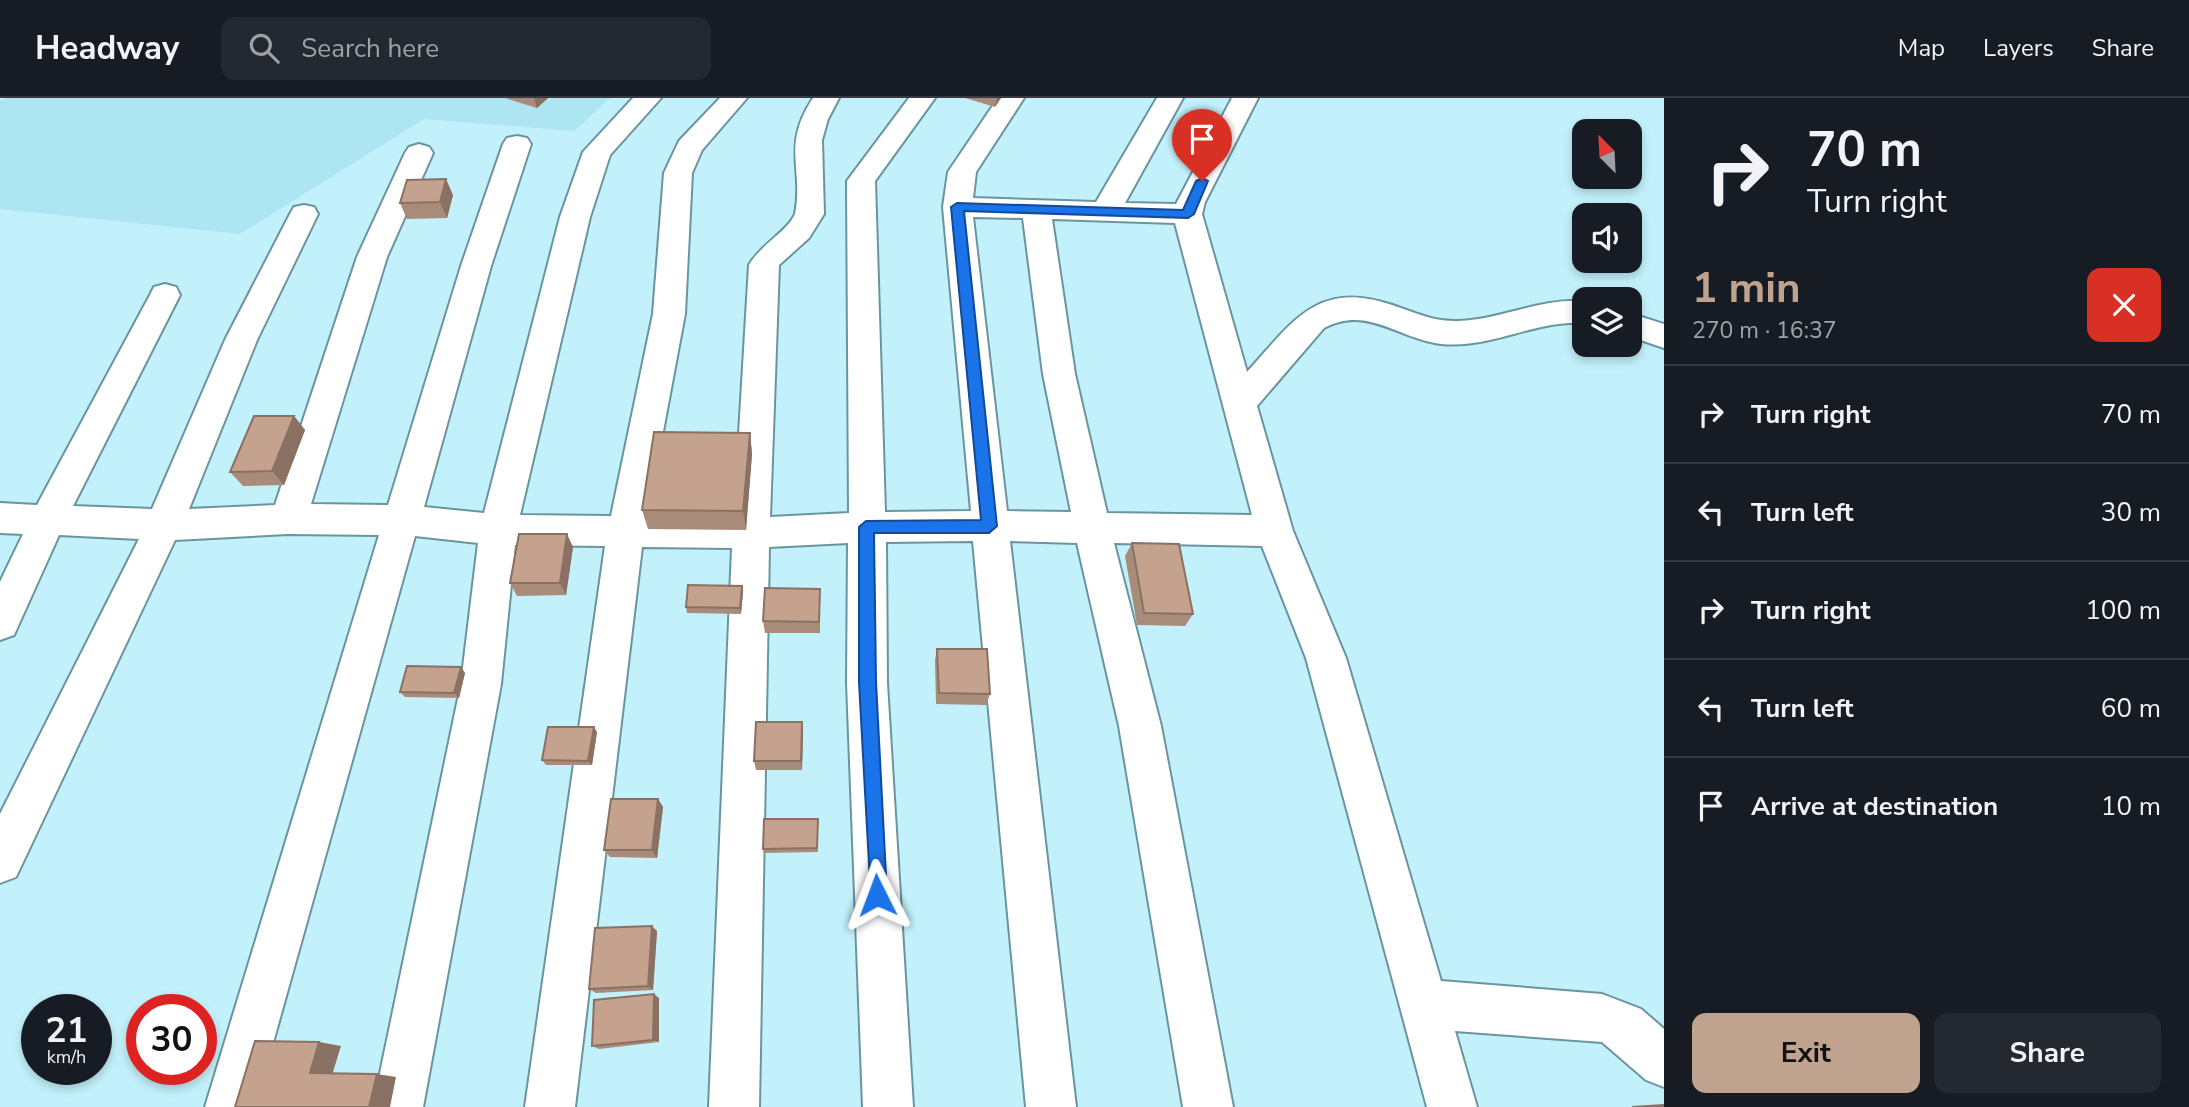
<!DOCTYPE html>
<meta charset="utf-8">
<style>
:root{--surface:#171b24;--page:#242831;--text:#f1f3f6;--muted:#9ea1a6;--line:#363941;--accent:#c0a38f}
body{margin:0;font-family:"Nunito Sans",sans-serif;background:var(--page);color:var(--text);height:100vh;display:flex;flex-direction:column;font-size:26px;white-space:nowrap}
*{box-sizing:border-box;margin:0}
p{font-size:23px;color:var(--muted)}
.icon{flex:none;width:38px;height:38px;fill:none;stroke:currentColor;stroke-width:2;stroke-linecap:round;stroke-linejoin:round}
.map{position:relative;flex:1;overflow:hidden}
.drawer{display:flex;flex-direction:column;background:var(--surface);width:525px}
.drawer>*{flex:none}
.guide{background:#171b24;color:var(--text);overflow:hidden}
.needle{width:46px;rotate:336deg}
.controls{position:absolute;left:1572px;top:21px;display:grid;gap:14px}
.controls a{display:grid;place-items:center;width:70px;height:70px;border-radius:14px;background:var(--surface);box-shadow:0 4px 10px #0003;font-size:35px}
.speed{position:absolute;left:21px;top:896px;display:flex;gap:14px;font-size:35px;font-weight:700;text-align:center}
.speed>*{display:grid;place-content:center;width:91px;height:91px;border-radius:50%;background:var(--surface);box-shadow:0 4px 10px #0003;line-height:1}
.speed small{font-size:18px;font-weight:400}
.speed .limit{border:10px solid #d22;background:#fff;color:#111}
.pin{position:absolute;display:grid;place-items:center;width:60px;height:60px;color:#fff;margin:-72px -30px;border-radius:50% 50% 50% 0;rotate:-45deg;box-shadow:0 0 7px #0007}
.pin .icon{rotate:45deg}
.me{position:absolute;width:77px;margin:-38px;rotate:357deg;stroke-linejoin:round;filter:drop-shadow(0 0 5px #0008)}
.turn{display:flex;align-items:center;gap:24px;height:147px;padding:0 28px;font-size:32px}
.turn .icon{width:91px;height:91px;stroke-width:2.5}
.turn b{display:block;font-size:49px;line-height:60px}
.round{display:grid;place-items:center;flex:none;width:74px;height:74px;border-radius:14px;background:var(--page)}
.overview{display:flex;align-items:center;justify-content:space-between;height:119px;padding:0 28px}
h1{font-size:42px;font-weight:700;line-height:52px;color:var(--accent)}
.action{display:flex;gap:14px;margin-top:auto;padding:14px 28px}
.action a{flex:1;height:80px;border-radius:14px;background:var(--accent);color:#111;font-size:28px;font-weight:700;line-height:80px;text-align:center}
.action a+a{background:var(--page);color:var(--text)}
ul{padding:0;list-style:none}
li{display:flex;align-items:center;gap:21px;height:98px;padding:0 28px;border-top:2px solid var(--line)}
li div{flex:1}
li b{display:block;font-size:26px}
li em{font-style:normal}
header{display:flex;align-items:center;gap:42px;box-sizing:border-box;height:98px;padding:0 35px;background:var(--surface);border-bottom:2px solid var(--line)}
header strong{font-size:33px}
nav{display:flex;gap:38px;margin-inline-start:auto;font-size:24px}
.search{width:490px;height:63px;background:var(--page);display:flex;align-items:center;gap:18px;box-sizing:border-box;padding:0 24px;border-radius:14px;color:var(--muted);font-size:26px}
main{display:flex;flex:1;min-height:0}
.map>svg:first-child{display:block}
.built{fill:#aee5f2}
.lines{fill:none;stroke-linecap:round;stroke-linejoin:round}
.minor-casing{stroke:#6a959f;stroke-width:4}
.minor{fill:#fff;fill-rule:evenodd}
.wall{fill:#a98b7a}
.shaded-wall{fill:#897163}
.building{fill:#c4a28e;stroke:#897163;stroke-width:2}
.route{fill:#1a73e8;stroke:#114b97;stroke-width:2}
</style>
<header>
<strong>Headway</strong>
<div class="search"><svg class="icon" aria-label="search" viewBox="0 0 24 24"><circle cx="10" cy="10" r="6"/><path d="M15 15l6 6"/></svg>Search here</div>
<nav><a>Map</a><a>Layers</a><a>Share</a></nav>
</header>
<main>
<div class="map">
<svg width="1664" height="1009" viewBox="0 0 1664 1009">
<rect width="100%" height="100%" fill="#c3f1fb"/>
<path class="built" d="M8 0H610L574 33 424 21 240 136 0 111V3Z"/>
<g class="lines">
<g class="minor-casing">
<g id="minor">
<path d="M633 0H661L610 57 590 119 520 417 611 418 653 216 664 75 679 43 720 0H747L702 52 692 75 685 216 647 419 734 420 749 167C761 146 787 134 795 116 804 70 781 49 813 0H839L828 21 822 42 824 116 809 140 779 167 770 419 849 415 847 83 909 0H935L875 83 885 414 971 413 943 109 948 74 998 0H1024L976 74 973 100 1096 104 1157 0H1183L1125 105 1176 106 1232 0H1258L1205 104 1202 116 1247 274C1291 226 1316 182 1389 206 1412 213 1432 224 1457 223 1500 222 1539 200 1584 203V225C1535 222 1490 251 1441 246 1398 241 1368 207 1324 230L1257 308 1293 433 1346 560 1441 883 1602 896 1641 911 1664 931V989L1646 982 1602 944 1455 933 1477 1009H1427L1306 560 1262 448 1114 445 1161 628 1233 1009H1183L1119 628 1077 445 1010 443 1076 1009H1026L973 443 886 444 887 585 913 1009H863L847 585 848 445 769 449 759 1009H709L732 450 642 449 575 1009H525L605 448 515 447 501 586 423 1009H373L461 586 478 445 415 438 255 1009H205L379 437 288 436 175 442 16 779 0 785V716L139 441 59 437 14 537 0 542V484L23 436 0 435V405L37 407 150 197 154 189 165 186 176 189 180 197 73 408 152 411 225 242 290 116 294 109 304 107 314 109 318 116 257 242 189 411 275 407 357 159 405 55 409 49 419 46 429 49 433 55 387 159 311 406 388 407 461 168 503 46 507 40 517 38 527 40 531 46 491 168 424 409 484 415 560 119 583 54ZM973 119 1023 120 1043 276 1071 414 1007 413ZM1052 121 1175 125 1252 417 1107 415 1075 276Z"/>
<path d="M1629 215 1664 226V250L1629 238Z"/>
</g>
</g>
<use href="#minor" class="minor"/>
</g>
<g class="wall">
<path d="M505 0H548L537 10Z"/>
<path d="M965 0H1001L995 9Z"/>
<path d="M453 97 447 120 407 121 400 105Z"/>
<path d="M294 318 305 332 284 387 243 388 230 374Z"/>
<path d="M750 335 752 356 746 432 648 431 642 412Z"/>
<path d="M1132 445 1193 516 1185 528 1137 527 1125 458Z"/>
<path d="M573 449 566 497 517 498 510 485Z"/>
<path d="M742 488 743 494 741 516 687 515 686 509Z"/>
<path d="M820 491V535H765L763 523Z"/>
<path d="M937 551 990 596 986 607 936 606 935 562Z"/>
<path d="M461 569 465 575 459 600 405 599 400 594Z"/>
<path d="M597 634 592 667H546L542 662Z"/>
<path d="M803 634 802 672H756L754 663Z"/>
<path d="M658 701 663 709 657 760 610 759 604 752Z"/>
<path d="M818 721V754L764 755 763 751Z"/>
<path d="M657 833 653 892 596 895 589 891Z"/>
<path d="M659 900V944L599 951 592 948Z"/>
</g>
<g class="shaded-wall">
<path d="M534 0H548L537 10Z"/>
<path d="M997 0H1001L995 9Z"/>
<path d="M446 81 453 97 447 120 440 104Z"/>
<path d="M294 318 305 332 284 387 272 373Z"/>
<path d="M750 335 752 356 746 432 743 413Z"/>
<path d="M567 436 573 449 566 497 560 485Z"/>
<path d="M742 488 743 494 741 516 740 510Z"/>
<path d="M461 569 465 575 459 600 454 595Z"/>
<path d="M802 624 803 634 802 672 801 663Z"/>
<path d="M594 629 597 634 592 667 588 663Z"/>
<path d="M658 701 663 709 657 760 652 752Z"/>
<path d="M652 828 657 833 653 892 648 888Z"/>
<path d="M654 896 659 900V944L653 942Z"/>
<path d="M319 944 341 948 332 977 310 975Z"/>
<path d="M377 976 396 979 390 1009H369Z"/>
</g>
<g class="building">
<path d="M446 81 440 104 400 105 407 82Z"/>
<path d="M254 318H294L272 373 230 374Z"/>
<path d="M654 334 750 335 743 413 642 412Z"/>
<path d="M519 436H567L560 485H510Z"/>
<path d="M1132 445 1179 446 1193 516 1144 515Z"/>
<path d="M688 487 742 488 740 510 686 509Z"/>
<path d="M765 490 820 491 819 524 763 523Z"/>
<path d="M937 551H987L990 596 939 595Z"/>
<path d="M407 568 461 569 454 595 400 594Z"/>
<path d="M756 624H802L801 663H754Z"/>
<path d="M548 629H594L588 663 542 662Z"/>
<path d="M611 701H658L652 752H604Z"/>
<path d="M764 721H818L817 750 763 751Z"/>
<path d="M652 828 648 888 589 891 595 830Z"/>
<path d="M654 896 653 942 592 948 594 902Z"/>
<path d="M255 943 319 944 310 975 377 976 369 1009H235Z"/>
<path d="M1664 1007V1009H1632Z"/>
</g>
<path class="route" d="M1202 80 1208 83 1194 116 1188 120 964 113 997 428 989 435H874L876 584 887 797 884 803 877 806 871 803 859 584V429L866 423 981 422 951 109 957 105 1183 112 1196 83Z"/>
</svg>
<div class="controls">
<a><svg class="needle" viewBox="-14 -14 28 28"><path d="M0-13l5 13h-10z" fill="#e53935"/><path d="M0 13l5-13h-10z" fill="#9ea1a6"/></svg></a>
<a><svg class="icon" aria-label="sound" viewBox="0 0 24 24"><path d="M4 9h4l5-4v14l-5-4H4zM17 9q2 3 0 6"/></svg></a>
<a><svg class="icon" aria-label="layers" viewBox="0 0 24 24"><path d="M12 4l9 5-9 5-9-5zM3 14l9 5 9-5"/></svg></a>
</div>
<div class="speed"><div>21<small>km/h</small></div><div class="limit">30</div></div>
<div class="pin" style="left:1202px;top:83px;background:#d93025"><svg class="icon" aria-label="arrive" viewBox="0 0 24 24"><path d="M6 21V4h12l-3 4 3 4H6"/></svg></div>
<svg class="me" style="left:877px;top:797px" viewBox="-20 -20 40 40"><path d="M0-17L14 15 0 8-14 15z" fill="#1a73e8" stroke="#fff" stroke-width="4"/></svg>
</div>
<section class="drawer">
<div class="guide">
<div class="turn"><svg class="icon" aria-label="right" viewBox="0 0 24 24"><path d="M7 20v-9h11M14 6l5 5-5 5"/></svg><div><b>70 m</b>Turn right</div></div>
</div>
<div class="overview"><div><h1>1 min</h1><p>270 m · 16:37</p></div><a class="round" style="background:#d93025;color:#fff"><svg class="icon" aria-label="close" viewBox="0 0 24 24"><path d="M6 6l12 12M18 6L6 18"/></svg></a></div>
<ul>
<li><svg class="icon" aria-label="right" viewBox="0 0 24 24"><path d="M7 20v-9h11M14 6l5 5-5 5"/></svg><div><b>Turn right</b></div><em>70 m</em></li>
<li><svg class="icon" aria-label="left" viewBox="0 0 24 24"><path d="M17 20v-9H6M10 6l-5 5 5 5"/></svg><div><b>Turn left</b></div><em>30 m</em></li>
<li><svg class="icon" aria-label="right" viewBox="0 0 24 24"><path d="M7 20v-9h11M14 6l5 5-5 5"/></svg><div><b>Turn right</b></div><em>100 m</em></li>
<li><svg class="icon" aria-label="left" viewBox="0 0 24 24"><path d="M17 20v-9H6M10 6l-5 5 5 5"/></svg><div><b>Turn left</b></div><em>60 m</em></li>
<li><svg class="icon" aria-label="arrive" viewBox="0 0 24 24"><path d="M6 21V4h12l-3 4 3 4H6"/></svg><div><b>Arrive at destination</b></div><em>10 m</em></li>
</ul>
<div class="action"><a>Exit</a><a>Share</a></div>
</section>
</main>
